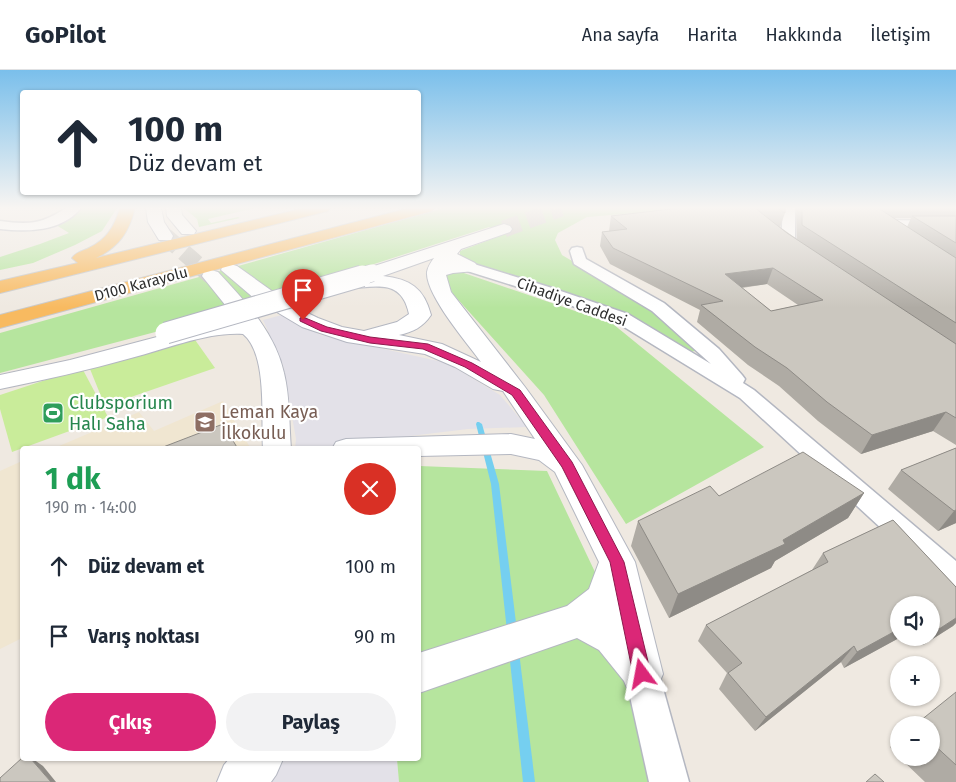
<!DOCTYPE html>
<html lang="tr">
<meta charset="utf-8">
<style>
:root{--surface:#fff;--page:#f2f2f3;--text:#1f2937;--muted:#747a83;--line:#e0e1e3;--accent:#db2777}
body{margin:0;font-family:"Fira Sans",sans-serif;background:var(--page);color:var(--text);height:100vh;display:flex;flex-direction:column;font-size:19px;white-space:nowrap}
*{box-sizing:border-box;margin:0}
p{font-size:16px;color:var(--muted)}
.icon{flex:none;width:28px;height:28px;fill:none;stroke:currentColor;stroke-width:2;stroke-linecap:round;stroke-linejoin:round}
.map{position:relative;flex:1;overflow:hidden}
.drawer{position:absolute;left:20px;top:376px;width:401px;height:315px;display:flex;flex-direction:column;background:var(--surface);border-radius:5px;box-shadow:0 1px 4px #0004}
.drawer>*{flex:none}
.top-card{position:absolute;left:20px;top:20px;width:401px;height:105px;border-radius:5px;box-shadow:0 1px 4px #0004;background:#fff;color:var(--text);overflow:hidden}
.fabs{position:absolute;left:890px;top:526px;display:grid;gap:10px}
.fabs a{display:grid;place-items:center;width:50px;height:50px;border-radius:50%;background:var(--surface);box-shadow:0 1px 4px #0004;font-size:25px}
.pin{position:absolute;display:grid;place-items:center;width:42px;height:42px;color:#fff;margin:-51px -21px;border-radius:50% 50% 50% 0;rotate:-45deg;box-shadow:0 0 5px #0007}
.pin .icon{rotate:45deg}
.me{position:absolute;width:55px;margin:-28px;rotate:347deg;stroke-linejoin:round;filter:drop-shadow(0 0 4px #0008)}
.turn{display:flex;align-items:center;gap:18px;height:105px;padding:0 25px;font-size:22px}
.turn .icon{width:65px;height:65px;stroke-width:2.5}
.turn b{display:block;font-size:35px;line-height:42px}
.round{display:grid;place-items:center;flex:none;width:52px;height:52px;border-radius:26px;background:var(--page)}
.headline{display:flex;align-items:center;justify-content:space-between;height:85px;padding:0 25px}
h1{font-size:30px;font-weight:700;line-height:38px;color:#1e9e55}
.button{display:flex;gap:10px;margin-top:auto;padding:10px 25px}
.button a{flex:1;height:58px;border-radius:30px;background:var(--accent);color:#fff;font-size:20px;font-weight:700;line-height:58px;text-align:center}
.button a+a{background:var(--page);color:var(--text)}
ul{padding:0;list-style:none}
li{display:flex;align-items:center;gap:15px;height:70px;padding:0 25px}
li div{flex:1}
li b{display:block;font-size:19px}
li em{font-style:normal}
header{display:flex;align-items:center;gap:30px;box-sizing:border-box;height:70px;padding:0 25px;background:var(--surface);border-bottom:1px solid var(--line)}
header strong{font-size:24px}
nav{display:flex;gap:28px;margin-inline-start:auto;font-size:18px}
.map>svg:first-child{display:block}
.industrial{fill:#e3e1e8}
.education{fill:#f0e6d1}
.green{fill:#b6e59e}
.pitch{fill:#c9ec9a}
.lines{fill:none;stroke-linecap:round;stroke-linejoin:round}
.stream{fill:#75cff0;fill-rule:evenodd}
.secondary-tunnel{stroke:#c8c4bd;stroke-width:17;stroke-dasharray:17 8;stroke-linecap:butt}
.minor-casing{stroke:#b4b7c1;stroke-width:3}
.secondary-casing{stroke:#b4b7c1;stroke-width:2}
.trunk-casing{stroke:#c9c9c9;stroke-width:2}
.minor{fill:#fff;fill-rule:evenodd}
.secondary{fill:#fff;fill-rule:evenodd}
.trunk{fill:#f8ba60;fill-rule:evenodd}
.secondary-bridge-far1-casing{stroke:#b4b7c1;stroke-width:18;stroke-linecap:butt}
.secondary-bridge-casing{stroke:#b4b7c1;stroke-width:23;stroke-linecap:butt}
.secondary-bridge-far1{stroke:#fff;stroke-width:17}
.secondary-bridge{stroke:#fff;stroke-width:21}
.wall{fill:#afaba4;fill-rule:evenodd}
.shaded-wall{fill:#8e8b86}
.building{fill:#cbc7bf;stroke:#8e8b86;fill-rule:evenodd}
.route{fill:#db2777;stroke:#8e194d}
.labels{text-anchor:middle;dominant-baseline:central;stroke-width:4.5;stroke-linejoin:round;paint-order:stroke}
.far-street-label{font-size:15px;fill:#2e2e2e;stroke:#fff}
.leisure-label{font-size:18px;fill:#27864d;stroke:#fff;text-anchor:start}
.education-label{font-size:18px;fill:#785e54;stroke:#fff;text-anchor:start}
</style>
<header>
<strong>GoPilot</strong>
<nav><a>Ana sayfa</a><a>Harita</a><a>Hakkında</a><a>İletişim</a></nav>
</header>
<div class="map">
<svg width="956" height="712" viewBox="0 0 956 712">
<rect width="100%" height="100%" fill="#efe9e1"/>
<g class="industrial">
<path d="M282 245 321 265 447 293 500 325 527 357 468 359 385 369 386 379H295L296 369 283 295 263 250Z"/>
<path d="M265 689H397L399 712H264Z"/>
</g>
<g class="education">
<path d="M223 331 251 379H52L139 342 154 361Z"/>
<path d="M22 391V568L0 579V401Z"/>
</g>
<g class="green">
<path d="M75 138H117L102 161 75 175 33 193 0 200V187L40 174 69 163 53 153Z"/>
<path d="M184 138H255L208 149 211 153 238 147 240 148 199 157 197 149Z"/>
<path d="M444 138H696L587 147 558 163 555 170 562 185 651 238 696 281 687 282 632 247 460 188V181L505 164 489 157 197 251 0 303V263Z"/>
<path d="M455 200 613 254 764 377 626 454 544 325 453 224 443 205Z"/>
<path d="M419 396 547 401 604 521 650 712H399L397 689H419Z"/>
</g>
<g class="pitch">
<path d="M193 267 215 298 105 336 90 299Z"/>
<path d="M82 298 108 347 12 382 0 339V325Z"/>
</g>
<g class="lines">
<g class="stream">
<path d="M477 352H479L482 354 499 414 517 561 515 564 512 566 509 564 507 561 491 414 476 354Z"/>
<path d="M514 577 518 579 519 582 535 712H523L509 582 510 579Z"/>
</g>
<g class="secondary-tunnel">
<path d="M504 159 561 138"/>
<path d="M165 166 211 206"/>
</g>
<g class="minor-casing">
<g id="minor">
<path d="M66 138H81C61 162 28 162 0 159V151C29 155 42 154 66 138Z"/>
<path d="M783 138H795V173L788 177 781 173Z"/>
<path d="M883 150 956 151V159L878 157 876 154 878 151Z"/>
<path d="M577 177 582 178 586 189 664 233 719 279 742 305 745 309 743 313 754 320 956 491V522L946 518 740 328 616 252 537 223 464 200 461 197 464 194H474L549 217 628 244 711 294 652 241 574 194 570 181 572 178Z"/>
<path d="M642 587 654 592 659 604 689 712H649L625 604 630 592Z"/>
</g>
</g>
<g class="secondary-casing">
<g id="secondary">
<path d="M146 138H161L164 152 173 166 171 170H159L148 152Z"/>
<path d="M166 138H181L182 145 196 161 194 164H182L167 146Z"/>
<path d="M504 154 510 156 512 159 510 162 461 179 457 184 475 193 478 197 475 201 453 203 446 205 451 222 525 317 582 395 635 492 663 604 657 618 642 624 627 618 624 611 599 580 577 568 419 623V583L567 536 589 519 599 492 555 402 539 390 511 384 419 386V379H332L336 372 346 369 511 364 535 369 503 321 493 319 455 297 425 284 347 272 302 257 255 229 221 200 223 196 230 194 237 196 293 236 318 248 342 257 364 261 397 252 409 244C400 200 362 224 333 217L330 213 333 209 364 205 363 203 365 199ZM434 188C431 192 428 196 427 202 425 224 467 273 481 292L442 274 399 265C413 262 423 257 431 245 424 218 410 209 383 206Z"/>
<path d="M211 200 218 202C245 231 275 262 284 303 290 327 289 354 291 379H263C261 349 268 284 243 264 206 262 167 279 131 288 88 300 44 310 0 319V305L70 290 206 254 238 251 202 206 204 202Z"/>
<path d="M229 689H283L276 705 271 712H217L224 695Z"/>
</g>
</g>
<g class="trunk-casing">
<g id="trunk">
<path d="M120 138H135C129 162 119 177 96 188L304 138H330L328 141 0 223V211L78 193 72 188C76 182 83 181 89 178 107 169 114 157 120 138Z"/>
<path d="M409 138H434L432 141 0 258V245Z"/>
</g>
</g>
<use href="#minor" class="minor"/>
<use href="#secondary" class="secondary"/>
<use href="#trunk" class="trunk"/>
<g class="secondary-bridge-far1-casing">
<path id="secondary-bridge-far1" d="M358 207 372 203"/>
</g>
<g class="secondary-bridge-casing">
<path id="secondary-bridge" d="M166 263 362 206"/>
</g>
<use href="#secondary-bridge-far1" class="secondary-bridge-far1"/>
<use href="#secondary-bridge" class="secondary-bridge"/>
</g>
<g class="wall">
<path d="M680 138H785V143L780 157 797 169 796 138H956V375L933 361 861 384 818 351 779 316 748 295 697 252 700 240 610 194 600 176 602 162 609 161 611 146ZM894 148H911L907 157ZM767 214 798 235 771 241 742 218Z"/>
<path d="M956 378V453L938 461 888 419 901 400Z"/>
<path d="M864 423 848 448 775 491 771 498 669 548 631 476 638 451 719 426Z"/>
<path d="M893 450 956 517V553L953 556 923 575 917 568H931V535H899V568L844 598 841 592 755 661 719 619 727 603 698 571 706 555 812 500 823 483Z"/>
<path d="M956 622V712H925L900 688H931V655Z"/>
<path d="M899 669V686L890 677Z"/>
</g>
<g class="shaded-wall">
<path d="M773 198 767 214 720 220 725 204Z"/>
<path d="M946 342 933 361 861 384 872 365Z"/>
<path d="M864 423 848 448 775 491 771 498 669 548 678 524 783 470Z"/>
<path d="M956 440V453L938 461 954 441Z"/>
<path d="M956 548V553L953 556 923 575 939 559Z"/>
<path d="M899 559V568L844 598 857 582Z"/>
<path d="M854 576 841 592 755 661 766 647Z"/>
<path d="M31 689H33L43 696 56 712H51Z"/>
</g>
<g class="building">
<path d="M680 138H755L787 163 956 274V348L946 342 872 365 827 332 787 298 755 277 701 235 723 231 613 178 602 162 627 159 611 146ZM773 198 823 230 771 241 725 204Z"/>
<path d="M778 138H785V143Z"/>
<path d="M802 138H878L956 188V253L802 155Z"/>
<path d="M912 146H956V173Z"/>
<path d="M223 354 238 379H158Z"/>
<path d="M956 378V440L954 441 901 400Z"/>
<path d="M803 382 864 423 783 470 785 474 678 524 638 451 710 416 719 426Z"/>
<path d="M893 450 956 517V548L939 559 931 551V535H899V559L857 582 854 576 766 647 728 603 742 593 706 555 828 492 823 483Z"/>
<path d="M956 622V695L931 672V655H915Z"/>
<path d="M22 688 31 689 51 712H0V708Z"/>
<path d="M875 704 884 712H866Z"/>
</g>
<linearGradient id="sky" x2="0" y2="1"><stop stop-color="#7abfeb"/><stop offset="0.58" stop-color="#f8f5f2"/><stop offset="1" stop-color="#f8f5f2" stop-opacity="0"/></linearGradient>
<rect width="956" height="238" fill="url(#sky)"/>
<path class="route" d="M303 247 327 257 370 267 428 274 472 293 520 320 572 392 624 492 651 604 648 610 642 613 636 610 633 604 610 492 562 397 512 325 465 297 423 279 370 273 321 261 300 251V248Z"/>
<defs>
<g id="stadium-square" transform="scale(1.125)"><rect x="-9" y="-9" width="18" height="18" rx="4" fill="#2e9e5b" stroke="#fff"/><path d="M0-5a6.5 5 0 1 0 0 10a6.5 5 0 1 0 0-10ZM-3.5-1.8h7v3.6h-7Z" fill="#fff"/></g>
<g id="school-square" transform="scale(1.125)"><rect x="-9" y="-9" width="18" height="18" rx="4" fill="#8d6e63" stroke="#fff"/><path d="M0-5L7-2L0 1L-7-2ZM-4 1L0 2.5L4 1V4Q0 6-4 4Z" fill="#fff"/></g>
</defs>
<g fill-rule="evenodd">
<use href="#stadium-square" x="53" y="343"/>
<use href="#school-square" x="205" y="352"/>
</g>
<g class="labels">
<g class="far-street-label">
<text transform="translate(141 214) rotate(-15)">D100 Karayolu</text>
<text transform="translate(572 232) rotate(20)">Cihadiye Caddesi</text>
</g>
<g class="leisure-label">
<text x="69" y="333">Clubsporium<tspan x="69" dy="21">Halı Saha</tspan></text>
</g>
<g class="education-label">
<text x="221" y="342">Leman Kaya<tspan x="221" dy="21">İlkokulu</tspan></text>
</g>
</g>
</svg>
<div class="fabs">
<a><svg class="icon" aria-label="sound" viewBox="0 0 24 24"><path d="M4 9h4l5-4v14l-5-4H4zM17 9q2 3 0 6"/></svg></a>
<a>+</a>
<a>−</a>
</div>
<div class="pin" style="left:303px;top:250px;background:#d93025"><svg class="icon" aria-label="arrive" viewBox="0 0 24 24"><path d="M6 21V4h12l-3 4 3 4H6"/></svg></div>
<svg class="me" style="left:642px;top:604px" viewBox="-20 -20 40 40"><path d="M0-17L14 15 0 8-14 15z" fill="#db2777" stroke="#fff" stroke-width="4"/></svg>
<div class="top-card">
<div class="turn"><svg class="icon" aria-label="ahead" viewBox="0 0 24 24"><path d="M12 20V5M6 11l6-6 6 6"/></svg><div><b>100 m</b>Düz devam et</div></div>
</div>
<section class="drawer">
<div class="headline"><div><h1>1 dk</h1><p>190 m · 14:00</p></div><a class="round" style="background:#d93025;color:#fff"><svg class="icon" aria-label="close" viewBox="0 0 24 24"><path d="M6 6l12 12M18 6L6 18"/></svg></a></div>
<ul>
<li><svg class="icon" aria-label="ahead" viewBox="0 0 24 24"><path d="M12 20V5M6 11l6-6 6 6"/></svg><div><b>Düz devam et</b></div><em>100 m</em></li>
<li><svg class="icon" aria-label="arrive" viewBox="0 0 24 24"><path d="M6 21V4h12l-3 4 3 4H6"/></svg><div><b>Varış noktası</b></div><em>90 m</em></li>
</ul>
<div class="button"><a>Çıkış</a><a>Paylaş</a></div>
</section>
</div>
